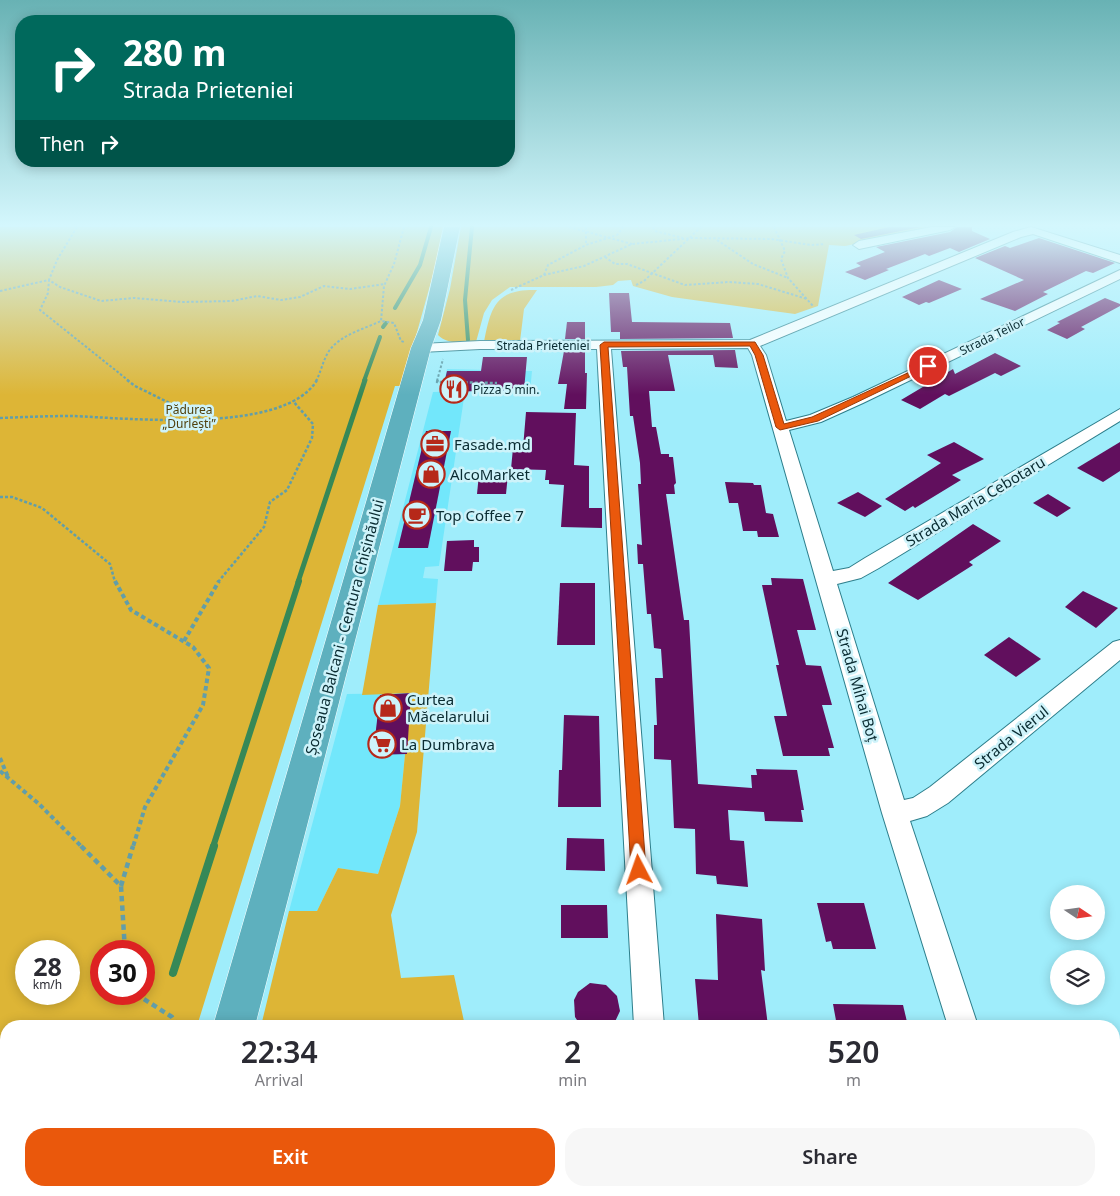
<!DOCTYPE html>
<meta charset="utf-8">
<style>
:root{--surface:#fff;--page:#f7f7f7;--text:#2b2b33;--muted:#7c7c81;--accent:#ea580c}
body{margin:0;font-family:"Noto Sans",sans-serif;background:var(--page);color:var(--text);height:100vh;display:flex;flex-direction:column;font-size:19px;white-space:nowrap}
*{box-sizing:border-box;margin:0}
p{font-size:16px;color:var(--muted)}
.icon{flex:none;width:28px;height:28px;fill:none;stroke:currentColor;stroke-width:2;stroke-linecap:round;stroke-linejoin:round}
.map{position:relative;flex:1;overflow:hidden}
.sheet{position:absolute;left:0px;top:1020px;width:1120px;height:176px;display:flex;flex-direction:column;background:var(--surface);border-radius:20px 20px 0 0;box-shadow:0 2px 12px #0003}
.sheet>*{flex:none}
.banner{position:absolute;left:15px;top:15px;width:500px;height:152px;border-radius:20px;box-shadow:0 2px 12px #0003;background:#00695c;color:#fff;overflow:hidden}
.needle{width:32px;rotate:103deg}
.fabs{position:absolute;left:1050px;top:885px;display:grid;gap:10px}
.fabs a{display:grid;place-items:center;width:55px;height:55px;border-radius:50%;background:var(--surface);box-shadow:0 2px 12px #0003;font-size:25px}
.speed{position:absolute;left:15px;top:940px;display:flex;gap:10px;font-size:25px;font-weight:700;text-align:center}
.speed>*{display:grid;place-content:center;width:65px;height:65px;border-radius:50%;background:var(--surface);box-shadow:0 2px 12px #0003;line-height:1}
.speed small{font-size:12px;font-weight:400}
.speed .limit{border:8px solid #d22;background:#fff;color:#111}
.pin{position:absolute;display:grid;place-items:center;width:42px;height:42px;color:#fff;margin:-21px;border:2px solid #fff;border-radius:50%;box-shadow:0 1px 5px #0007}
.me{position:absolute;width:55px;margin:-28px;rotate:356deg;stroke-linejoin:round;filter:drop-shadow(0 0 4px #0008)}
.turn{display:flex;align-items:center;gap:18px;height:105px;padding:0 25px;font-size:22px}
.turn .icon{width:65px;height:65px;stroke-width:2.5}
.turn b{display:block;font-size:35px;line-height:42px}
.then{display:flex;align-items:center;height:48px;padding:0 25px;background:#0003;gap:10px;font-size:19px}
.eta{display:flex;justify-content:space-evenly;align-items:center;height:85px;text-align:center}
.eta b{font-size:30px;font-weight:600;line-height:35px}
.action{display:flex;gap:10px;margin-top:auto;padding:10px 25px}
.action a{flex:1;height:58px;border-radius:20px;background:var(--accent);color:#fff;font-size:20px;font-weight:600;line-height:58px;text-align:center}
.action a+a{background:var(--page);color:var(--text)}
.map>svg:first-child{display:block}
.built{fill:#72e7fb}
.green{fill:#ddb536;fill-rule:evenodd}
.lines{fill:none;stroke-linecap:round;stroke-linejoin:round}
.stream-far3{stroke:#368857;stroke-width:4}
.stream-far2{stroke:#368857;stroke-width:5}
.stream-far1{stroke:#368857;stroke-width:6}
.stream{stroke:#368857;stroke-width:8}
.building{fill:#610f5d}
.minor-casing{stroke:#2d7e8b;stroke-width:2}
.trunk-casing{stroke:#fff;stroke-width:1}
.path-far3{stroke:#629ea9;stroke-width:2;stroke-dasharray:2.5 2;stroke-linecap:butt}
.path-far2{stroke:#629ea9;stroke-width:2.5;stroke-dasharray:3 2;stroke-linecap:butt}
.path-far1{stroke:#629ea9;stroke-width:4;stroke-dasharray:4.5 3;stroke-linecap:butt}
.path{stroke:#629ea9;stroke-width:4.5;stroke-dasharray:5.5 4;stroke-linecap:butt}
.minor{fill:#fff;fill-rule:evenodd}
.trunk{fill:#5eb0be;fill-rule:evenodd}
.route{fill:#ea580c;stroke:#983908}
.labels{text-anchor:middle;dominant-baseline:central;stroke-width:5;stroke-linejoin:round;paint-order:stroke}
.far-street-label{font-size:12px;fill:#092b31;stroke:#cef3fa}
.far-poi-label{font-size:12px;fill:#092b31;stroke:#cef3fa;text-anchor:start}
.far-park-label{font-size:12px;fill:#51400d;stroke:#cef3fa}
.poi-label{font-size:15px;fill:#092b31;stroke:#cef3fa;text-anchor:start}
.street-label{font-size:15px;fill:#092b31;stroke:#cef3fa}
</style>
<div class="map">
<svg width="1120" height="1196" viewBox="0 0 1120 1196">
<rect width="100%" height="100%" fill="#9fedfb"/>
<g class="built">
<path d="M447 369 532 371 530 392 465 391 439 566 425 567 423 578 438 579 436 603 378 605 433 392 465 391 466 387H443Z"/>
<path d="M411 693 400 806 378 874 338 868 317 911H289L347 694Z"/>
<path d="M247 1190H290L295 1196H245Z"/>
</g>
<g class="green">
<path d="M0 227H443L439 253 402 386H395L197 1026H6V1190H146L144 1196H0ZM26 951H69V994H26ZM101 951H144V994H101Z"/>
<path d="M461 227H938L845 246 829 245 818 306 795 314 672 297 633 286 631 280 618 281 613 285 596 287H510L492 300 484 313 476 342C464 342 447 345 438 335L450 289Z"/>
<path d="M537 290 524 309 520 341 484 342C491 306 496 289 537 290Z"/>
<path d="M436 603 417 832 391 915 401 978 454 975 465 1026H261L289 911H317L338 868 378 874 400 806 411 693 362 695 378 605Z"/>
<path d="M290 1190H513L514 1196H295Z"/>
</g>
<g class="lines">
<g class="stream-far3">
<path d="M395 308 420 265 431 227"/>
<path d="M383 327 386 323"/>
<path d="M468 340 465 300 472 227"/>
<path d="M364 381 380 337"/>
</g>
<path class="stream-far2" d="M298 582 365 380"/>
<path class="stream-far1" d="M213 847 299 581"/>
<g class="stream">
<path d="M173 973 214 846"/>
<path d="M143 1196 144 1190"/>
</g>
</g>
<g class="building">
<path d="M889 227H921L861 239 854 235Z"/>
<path d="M957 227H972V231L990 239 959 252 950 248 929 256 925 254 886 269 889 270 865 280 845 272 861 266 856 263 885 252 876 247 950 232Z"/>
<path d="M1039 238 1115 263 1093 273 1086 271 1043 292 1048 294 1015 311 980 299 1024 280 975 258 1005 246 1010 248Z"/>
<path d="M939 280 962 289 929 303 926 302 919 305 902 297Z"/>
<path d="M609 293H629L632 322 730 323 733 338 620 339V332H611Z"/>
<path d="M1105 298 1120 304V306L1081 327 1085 329 1067 339 1047 330 1060 323 1057 322Z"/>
<path d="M567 322H585V339H565Z"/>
<path d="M735 350 738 368 715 367 713 355H668L675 391H649L652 427H656L661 454H669V457H673L676 483 674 485 675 494H666L684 620H689L698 784 752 788 751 775H757L756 769 797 770 804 810H801L803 822 765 821 764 812 728 810 730 840 744 841 748 887 717 884 716 876 696 874 695 829 674 828 671 760 654 759V725H657L655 678H663L661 649 654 648 651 614H647L643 564H638L637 544 642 545 638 484H641L640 463 633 416H630L627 367H623L621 351Z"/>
<path d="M564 351H585V373H587L586 409H564L567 384H558Z"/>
<path d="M995 353 1021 366 1001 376 995 373 949 396 945 394 920 409 901 400 953 369 955 374Z"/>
<path d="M483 357H527L524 390 442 392 447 371H481Z"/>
<path d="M526 412 576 413 574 465 589 466V508H602V528L561 527 564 485 549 484V480H545L546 470 511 469 513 448H523Z"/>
<path d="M426 431H451L428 548H398Z"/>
<path d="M954 442 984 459 952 475 961 480 915 508 913 506 905 511 885 499 941 463 927 455Z"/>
<path d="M1120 442V471L1103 482 1077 468Z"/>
<path d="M479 474H508L506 494H477Z"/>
<path d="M725 482 753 483 754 485H761L766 513 773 514 779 537H758L757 531H743L738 503H729Z"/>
<path d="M858 492 882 506 865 517 837 503Z"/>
<path d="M1048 494 1071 508 1057 517 1033 503Z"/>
<path d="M973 524 1001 541 969 562 973 565 918 600 888 583Z"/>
<path d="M474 540V547H479V562H473L472 571H444L447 541Z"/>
<path d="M771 578 803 579 816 630H797L806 665 821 666 832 705H822L834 748H828L830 756H783L774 716H787L776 665H779L762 585H772Z"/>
<path d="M560 583H595V645H557Z"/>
<path d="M1083 591 1118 608 1096 628 1065 607Z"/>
<path d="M1009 637 1041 659 1016 677 984 655Z"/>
<path d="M411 693 407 754 373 755 380 695Z"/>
<path d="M564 715 599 716 601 807H558L559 770H562Z"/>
<path d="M567 838 604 839 605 871 566 870Z"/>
<path d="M817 903H864L876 949H833L831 941 826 942Z"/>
<path d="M561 905H607L608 938H561Z"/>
<path d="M716 914 762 919 765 971 761 970 768 1026H699L695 979 718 980Z"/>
<path d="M590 983 606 985 617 996 620 1011 613 1026H581L575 1017 574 1000 578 992Z"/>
<path d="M833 1004 903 1005 908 1026H837Z"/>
</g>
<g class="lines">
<g class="minor-casing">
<g id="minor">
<path d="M932 227H955L950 230 859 249 853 245 859 241Z"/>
<path d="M1031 227 1120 255V263L1033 234 1021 237 760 346 766 355 786 421 810 415 853 397 1120 270V279L863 403 821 422 789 430 833 571 849 568 865 558 1120 409V421L879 568 861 578 837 584 904 800 913 798 930 787 1113 642 1120 640V660L948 803 927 816 910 821 978 1026H948L882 813 752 355 748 348 611 349 664 1026H634L597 349H480L421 352 414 348 421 344 480 341 750 340 1013 232Z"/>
<path d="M1120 1137V1175L1114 1178V1139Z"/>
<path d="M646 1190H691L693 1196H644Z"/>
<path d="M999 1190H1033L1035 1196H1001Z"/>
<path d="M1073 1190H1109L1106 1196H1071Z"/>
</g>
</g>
<g class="trunk-casing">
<g id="trunk">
<path d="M444 227H460L441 320 431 348 255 1026H213L411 348 423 320Z"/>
<path d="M165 1190H211L210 1196H164Z"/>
</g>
</g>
<g class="path-far3">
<path d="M77 227 57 260 49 280 60 287 101 301 134 298 182 302 232 301 257 296 281 300 300 297 324 286 350 289 385 284"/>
<path d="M404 227 394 264 384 286 381 321 394 323 401 341 404 342"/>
<path d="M569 227 632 244"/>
<path d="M586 227V244"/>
<path d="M653 227 655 231 683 238"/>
<path d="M774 227 785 251 781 259 788 278 813 306"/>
<path d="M717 240 753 264 788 278"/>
<path d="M605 257 615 264H627L685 285 729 282 758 284 807 299"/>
<path d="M544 275 548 265 586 245 617 235 623 227"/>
<path d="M636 285 644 281 701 227"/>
<path d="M511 290 544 275 584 266 632 244 691 238 771 239 811 245 825 244"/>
<path d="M0 291 49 280 48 293 40 310 129 381"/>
<path d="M316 381C321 372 323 360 329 351 340 335 364 329 381 321"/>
<path d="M437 381 443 359"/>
</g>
<g class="path-far2">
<path d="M127 380 135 386 200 418"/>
<path d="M438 380 437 382 497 383"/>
<path d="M0 418C24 417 48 416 72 416 129 418 285 435 317 380"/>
<path d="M0 497H12L42 508 110 564 115 582"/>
<path d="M218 582 264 527 270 502 287 490 312 438 313 424 293 401"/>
</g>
<g class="path-far1">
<path d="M115 581 131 610 193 647 209 668 203 705 145 807 133 847"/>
<path d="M184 641 219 581"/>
<path d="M0 758 8 777"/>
<path d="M0 771 39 804 82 847"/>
</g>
<g class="path">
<path d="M81 846 121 886 125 951"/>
<path d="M121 886 133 846"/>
<path d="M136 994 172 1017 178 1026"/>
</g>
<use href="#minor" class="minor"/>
<use href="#trunk" class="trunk"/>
</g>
<linearGradient id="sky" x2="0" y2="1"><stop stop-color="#68b2b4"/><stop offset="0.57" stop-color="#d4f7fd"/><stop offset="1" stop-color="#d4f7fd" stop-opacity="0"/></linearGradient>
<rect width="1120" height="395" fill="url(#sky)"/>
<path class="route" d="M755 342 763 355 784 424 812 417 925 365 932 366 818 421 780 430 776 427 755 355 750 346 608 347 646 870 644 875 639 877 634 875 631 870 600 345 604 342Z"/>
<defs>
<g id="restaurant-ring" transform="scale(1.4375)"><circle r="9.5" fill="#cef3fa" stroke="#b62819" stroke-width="1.5"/><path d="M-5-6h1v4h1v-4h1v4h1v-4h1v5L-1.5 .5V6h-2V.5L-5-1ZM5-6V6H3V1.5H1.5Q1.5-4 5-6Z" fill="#b62819"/></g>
<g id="office-ring" transform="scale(1.4375)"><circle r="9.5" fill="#cef3fa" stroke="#b62819" stroke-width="1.5"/><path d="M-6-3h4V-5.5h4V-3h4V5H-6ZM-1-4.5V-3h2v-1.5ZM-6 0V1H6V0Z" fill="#b62819"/></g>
<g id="shop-ring" transform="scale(1.4375)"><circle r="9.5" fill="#cef3fa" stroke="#b62819" stroke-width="1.5"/><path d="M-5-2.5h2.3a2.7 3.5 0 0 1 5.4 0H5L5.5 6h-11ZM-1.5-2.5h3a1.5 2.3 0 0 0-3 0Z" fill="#b62819"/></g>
<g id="cafe-ring" transform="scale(1.4375)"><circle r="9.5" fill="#cef3fa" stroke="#b62819" stroke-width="1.5"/><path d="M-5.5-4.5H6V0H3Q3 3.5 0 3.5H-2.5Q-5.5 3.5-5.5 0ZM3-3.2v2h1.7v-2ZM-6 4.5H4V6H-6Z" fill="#b62819"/></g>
<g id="supermarket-ring" transform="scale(1.4375)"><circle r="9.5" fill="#cef3fa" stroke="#b62819" stroke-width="1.5"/><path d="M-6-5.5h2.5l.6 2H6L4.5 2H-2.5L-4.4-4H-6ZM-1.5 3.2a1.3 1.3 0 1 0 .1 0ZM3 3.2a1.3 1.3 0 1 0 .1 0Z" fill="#b62819"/></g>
</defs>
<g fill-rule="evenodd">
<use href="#restaurant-ring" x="454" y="389"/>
<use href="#office-ring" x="435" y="444"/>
<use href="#shop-ring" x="431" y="474"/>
<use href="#cafe-ring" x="417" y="515"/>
<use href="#shop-ring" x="388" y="708"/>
<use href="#supermarket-ring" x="382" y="744"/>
</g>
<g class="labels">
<g class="far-street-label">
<text transform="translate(992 336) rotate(-26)">Strada Teilor</text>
<text x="543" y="345">Strada Prieteniei</text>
</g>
<g class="far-poi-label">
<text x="473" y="389">Pizza 5 min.</text>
</g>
<g class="far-park-label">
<text x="189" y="409">Pădurea<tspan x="189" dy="14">„Durlești”</tspan></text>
</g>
<g class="poi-label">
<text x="454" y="444">Fasade.md</text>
<text x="450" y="474">AlcoMarket</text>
<text x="436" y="515">Top Coffee 7</text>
<text x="407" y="699">Curtea<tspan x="407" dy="17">Măcelarului</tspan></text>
<text x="401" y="744">La Dumbrava</text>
</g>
<g class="street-label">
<text transform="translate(975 501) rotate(-31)">Strada Maria Cebotaru</text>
<text transform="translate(344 627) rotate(-75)">Șoseaua Balcani - Centura Chișinăului</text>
<text transform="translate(858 685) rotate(74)">Strada Mihai Boț</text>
<text transform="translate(1011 737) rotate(-39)">Strada Vierul</text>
</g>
</g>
</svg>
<div class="fabs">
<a><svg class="needle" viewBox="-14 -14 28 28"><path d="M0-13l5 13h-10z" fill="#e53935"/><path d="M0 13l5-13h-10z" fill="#7c7c81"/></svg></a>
<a><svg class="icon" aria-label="layers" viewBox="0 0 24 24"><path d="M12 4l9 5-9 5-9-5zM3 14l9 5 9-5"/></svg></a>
</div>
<div class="speed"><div>28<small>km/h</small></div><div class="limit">30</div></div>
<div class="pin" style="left:928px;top:366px;background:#d93025"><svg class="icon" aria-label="arrive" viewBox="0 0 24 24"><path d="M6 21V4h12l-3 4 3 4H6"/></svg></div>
<svg class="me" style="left:639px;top:870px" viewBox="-20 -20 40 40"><path d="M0-17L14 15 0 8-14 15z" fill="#ea580c" stroke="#fff" stroke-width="4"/></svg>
<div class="banner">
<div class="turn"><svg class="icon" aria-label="right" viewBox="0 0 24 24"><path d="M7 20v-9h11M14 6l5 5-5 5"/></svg><div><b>280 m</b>Strada Prieteniei</div></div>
<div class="then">Then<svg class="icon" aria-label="right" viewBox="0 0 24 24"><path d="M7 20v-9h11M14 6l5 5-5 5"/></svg></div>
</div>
<section class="sheet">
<div class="eta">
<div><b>22:34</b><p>Arrival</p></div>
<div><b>2</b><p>min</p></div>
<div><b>520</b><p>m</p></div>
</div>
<div class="action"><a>Exit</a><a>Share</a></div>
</section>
</div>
